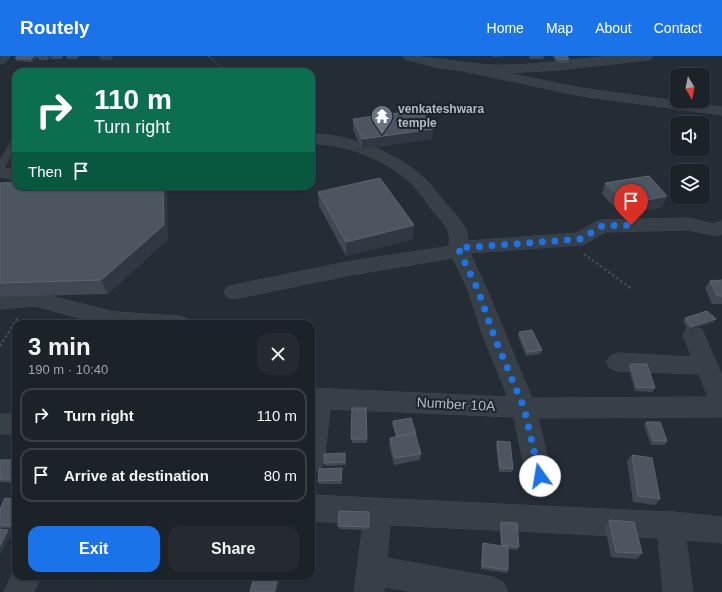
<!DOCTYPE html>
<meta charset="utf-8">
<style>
:root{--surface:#1b2228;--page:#242a30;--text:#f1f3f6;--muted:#a0a4a8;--line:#393f45;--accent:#1a73e8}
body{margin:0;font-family:Arial,sans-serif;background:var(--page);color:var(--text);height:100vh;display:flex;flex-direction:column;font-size:15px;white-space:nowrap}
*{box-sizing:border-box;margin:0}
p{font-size:13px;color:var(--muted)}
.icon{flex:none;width:22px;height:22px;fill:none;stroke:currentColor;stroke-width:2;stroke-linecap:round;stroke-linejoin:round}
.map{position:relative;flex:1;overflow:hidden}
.sheet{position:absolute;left:12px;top:264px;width:303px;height:260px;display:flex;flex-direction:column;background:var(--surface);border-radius:12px;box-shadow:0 1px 3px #0004,0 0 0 1px var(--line)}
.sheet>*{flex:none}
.hud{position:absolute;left:12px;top:12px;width:303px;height:122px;border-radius:12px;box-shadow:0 1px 3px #0004,0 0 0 1px var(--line);background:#0b6e4f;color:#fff;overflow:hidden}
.needle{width:26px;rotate:170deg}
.fabs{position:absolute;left:670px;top:12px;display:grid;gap:8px}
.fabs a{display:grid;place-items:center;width:40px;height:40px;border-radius:8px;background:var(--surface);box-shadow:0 1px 3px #0004,0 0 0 1px var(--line);font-size:20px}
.pin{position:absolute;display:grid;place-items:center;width:34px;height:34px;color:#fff;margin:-41px -17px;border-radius:50% 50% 50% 0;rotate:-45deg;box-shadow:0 0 4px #0007}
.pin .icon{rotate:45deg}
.me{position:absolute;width:44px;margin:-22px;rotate:347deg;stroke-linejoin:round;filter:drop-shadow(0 0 3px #0008)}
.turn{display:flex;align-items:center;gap:14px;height:84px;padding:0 16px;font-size:18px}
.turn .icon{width:52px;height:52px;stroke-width:2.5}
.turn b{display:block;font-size:28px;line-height:34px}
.then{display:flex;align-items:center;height:38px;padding:0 16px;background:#0003;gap:8px;font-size:15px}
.round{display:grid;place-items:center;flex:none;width:42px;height:42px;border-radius:12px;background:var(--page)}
.headline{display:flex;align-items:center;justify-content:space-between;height:68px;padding:0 16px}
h1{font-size:24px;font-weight:700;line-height:30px}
.action{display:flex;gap:8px;margin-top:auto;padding:8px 16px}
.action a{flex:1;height:46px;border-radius:12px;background:var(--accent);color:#fff;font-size:16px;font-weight:700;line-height:46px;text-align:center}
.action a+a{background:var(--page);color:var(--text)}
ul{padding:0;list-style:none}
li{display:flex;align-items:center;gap:12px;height:54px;margin:0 8px 6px;padding:0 8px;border:2px solid var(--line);border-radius:12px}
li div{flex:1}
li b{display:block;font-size:15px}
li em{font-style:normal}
header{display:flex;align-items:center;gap:24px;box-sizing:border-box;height:56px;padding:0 20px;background:var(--accent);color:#fff}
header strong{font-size:19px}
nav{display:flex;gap:22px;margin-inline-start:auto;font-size:14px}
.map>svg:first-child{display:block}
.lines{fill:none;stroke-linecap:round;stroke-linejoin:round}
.lane-casing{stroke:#404850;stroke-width:1}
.street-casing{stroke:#404850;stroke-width:1}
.path-far1{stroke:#3e4f4f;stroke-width:1.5;stroke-dasharray:2 2;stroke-linecap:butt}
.path{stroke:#3e4f4f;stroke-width:2.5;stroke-dasharray:2.5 2.5;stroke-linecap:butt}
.lane{fill:#373f47;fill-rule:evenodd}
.street{fill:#373f47;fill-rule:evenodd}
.wall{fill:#3f4954}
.shaded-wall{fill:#2f3943}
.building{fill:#4b5660;stroke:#5b6570}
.route{stroke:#1a73e8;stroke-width:7;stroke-dasharray:0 12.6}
.labels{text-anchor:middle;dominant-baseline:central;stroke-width:4;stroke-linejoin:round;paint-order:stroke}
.far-poi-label{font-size:12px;font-weight:bold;fill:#b2bac3;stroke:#1c242b;text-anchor:start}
.street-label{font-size:14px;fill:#b2bac3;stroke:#1c242b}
</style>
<header>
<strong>Routely</strong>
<nav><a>Home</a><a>Map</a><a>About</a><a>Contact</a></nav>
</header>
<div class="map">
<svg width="722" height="536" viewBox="0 0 722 536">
<rect width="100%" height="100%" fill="#242d36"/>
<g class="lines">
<g class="lane-casing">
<path id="lane" d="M13 83H16V91L3 113H0V105Z"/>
</g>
<g class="street-casing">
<g id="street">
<path d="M0 0H11L4 7 0 8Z"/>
<path d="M100 0H113L111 3H102Z"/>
<path d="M403 0C433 0 463 8 494 9 535 10 575 2 616 0 629 0 641 0 653 0L651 3 647 4 559 14 507 17 581 32 722 51V59L581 40 463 15 435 11 405 3Z"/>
<path d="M311 78C349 78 395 96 423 121 432 129 439 140 447 149 457 160 468 170 468 185L577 177 595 166 601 164 689 162 713 168 722 165V178L715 180 689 174 605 176 587 187 581 189 470 197C493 244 511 294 532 342L708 341 699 318 618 315 610 312 607 306 610 300 618 297 692 301 683 279 686 273 694 271 702 273 722 320V361L538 362 552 420 548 428 539 432 530 428 526 420 514 361 330 353 324 406 320 414 311 417V332L508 341 483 280 468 234 453 202 351 219 234 243 227 241 224 236 227 231 234 229 351 205 445 191 449 189C452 174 442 165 433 155 426 146 420 136 412 128 386 104 346 87 311 88Z"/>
<path d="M0 111 16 114V124L0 121Z"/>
<path d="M35 236 115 256 179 260 186 262 190 268H101L35 250 0 253V239Z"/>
<rect x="0" y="358" width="16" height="20"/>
<path d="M311 439 667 456 670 455 674 456 722 461V487L686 484 693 536H663L658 482 390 469 387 502 493 521 503 526 508 536H412L384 531V536H354L363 468 311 465Z"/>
<path d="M16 511V520H41L34 536H4Z"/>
</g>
</g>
<path class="path-far1" d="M208 0 228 16"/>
<g class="path">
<path d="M584 198 632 233"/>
<path d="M0 290 19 260"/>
</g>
<use href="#lane" class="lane"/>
<use href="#street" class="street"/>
</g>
<g class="wall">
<path d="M18 0H63L62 3H51V1L48 4H39L38 1 37 2H36V3L32 6 17 5 15 2Z"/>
<path d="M66 0H79L77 3H67Z"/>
<path d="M492 0H506L493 1Z"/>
<path d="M529 0H544L543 3H530Z"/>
<path d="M553 0H574H567L569 3 568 7H557L553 1Z"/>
<path d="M353 63 432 83 362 93 353 74Z"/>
<path d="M0 127 168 183 108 238 0 241Z"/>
<path d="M605 127 667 140 662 151 622 159 602 138Z"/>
<path d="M318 136 413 183 346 200 319 150Z"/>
<path d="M722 224V248H712L705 232 710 225Z"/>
<path d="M685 262 713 267 689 274 683 266Z"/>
<path d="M519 276 542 294 540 298 526 300 518 280Z"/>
<path d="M630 308 655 332 652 336 635 335 628 311Z"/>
<path d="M352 352H366L367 387H352Z"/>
<path d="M393 365 416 378V381L421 398 420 404 394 409 389 389 390 382 396 381 392 368Z"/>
<path d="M646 366 667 385 665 389H651L644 369Z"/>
<path d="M497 385 513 413 512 416H499L496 389Z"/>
<path d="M345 397 346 409 325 410 324 398Z"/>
<path d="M632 399 660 443 655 449 633 446 627 405Z"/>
<path d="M0 404H16V427L0 426Z"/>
<path d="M342 412V428H319L318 425Z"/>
<path d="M0 453 16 473 0 472Z"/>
<path d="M369 456 368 474 339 473 338 470Z"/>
<path d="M609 464 642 497 637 503 611 501 605 470Z"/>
<path d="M501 466 519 491 517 494 508 493V514L507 517 481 513 482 490 483 487 501 490 499 469Z"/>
</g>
<g class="shaded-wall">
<path d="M34 0H35L36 3 32 6 31 3Z"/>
<path d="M47 0H50L51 1 48 4Z"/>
<path d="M433 73 432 83 362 93V83Z"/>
<path d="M163 130H167L168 183 108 238 101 224Z"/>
<path d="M667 140 662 151 622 159 627 148Z"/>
<path d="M414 169 413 183 346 200V186Z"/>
<path d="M716 263 713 267 689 274 691 271Z"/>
<path d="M16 463V473L13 470Z"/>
<path d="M8 474 12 477 0 499V490Z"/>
<path d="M278 520H281L277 536H274Z"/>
</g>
<g class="building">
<path d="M18 0H34L31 3 15 2Z"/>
<path d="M555 0H567L569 3 558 4Z"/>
<path d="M421 54 433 73 362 83 353 63Z"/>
<path d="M649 120 667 140 627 148 605 127Z"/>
<path d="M380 122 414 169 346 186 318 136Z"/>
<path d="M16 126V130H163L164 169 101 224 0 227V127Z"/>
<path d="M722 224V240H717L710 225Z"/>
<path d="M707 255 716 263 691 271 685 262Z"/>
<path d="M532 274 542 294 527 296 519 276Z"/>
<path d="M630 308H647L655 332 637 331Z"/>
<path d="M352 352H366L367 383H351Z"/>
<path d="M411 362 416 378H415V377L397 380 393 365Z"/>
<path d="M646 366H660L667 385H654Z"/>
<path d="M415 377 421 398 395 402 390 382Z"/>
<path d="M497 385 510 386 513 413 500 412Z"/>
<path d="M345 397V406L324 407V398Z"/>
<path d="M632 399 652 402 660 443 638 440Z"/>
<path d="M0 404H16V420L15 423H0Z"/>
<path d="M342 412 341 424 318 425 319 413Z"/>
<path d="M5 442 16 443V463L13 470 0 469V453Z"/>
<path d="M339 455 369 456V471L338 470Z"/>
<path d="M609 464 634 466 642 497 616 496Z"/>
<path d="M501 466 517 467 519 491 502 489Z"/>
<path d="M0 473 8 474 0 490Z"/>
<path d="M483 487 508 491V514L482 510Z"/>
<path d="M254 520H278L274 536H250Z"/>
</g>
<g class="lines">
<path class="route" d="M540 420 524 352 494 280 478 234 458 192 581 183 602 170 631 169"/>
</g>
<defs>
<g id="temple-pin" transform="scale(1.15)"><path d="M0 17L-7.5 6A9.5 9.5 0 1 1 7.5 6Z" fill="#6b7280" stroke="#1c242b"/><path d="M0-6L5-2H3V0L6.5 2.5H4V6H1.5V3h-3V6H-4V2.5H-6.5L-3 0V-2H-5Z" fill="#fff"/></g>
</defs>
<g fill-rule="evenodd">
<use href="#temple-pin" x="382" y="60"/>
</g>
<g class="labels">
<g class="far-poi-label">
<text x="398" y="53">venkateshwara<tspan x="398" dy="14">temple</tspan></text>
</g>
<g class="street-label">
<text transform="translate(456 348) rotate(3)">Number 10A</text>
</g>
</g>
</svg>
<div class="fabs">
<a><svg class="needle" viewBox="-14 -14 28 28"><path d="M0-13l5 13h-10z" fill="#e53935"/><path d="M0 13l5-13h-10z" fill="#a0a4a8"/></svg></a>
<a><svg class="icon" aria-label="sound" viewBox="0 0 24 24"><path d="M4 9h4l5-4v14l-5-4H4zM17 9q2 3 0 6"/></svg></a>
<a><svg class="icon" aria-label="layers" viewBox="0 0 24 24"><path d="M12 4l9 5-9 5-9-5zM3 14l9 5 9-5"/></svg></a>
</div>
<div class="pin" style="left:631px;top:169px;background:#d93025"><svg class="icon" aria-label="arrive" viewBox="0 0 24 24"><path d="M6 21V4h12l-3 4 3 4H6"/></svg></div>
<svg class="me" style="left:540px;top:420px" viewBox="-20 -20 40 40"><circle r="19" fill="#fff"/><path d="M0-13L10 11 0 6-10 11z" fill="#1a73e8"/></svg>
<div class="hud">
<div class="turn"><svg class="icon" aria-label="right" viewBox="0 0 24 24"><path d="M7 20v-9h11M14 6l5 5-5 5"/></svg><div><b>110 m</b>Turn right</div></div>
<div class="then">Then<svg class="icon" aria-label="arrive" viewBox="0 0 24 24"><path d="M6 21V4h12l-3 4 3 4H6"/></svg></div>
</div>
<section class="sheet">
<div class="headline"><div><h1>3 min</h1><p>190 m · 10:40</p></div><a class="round"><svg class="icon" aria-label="close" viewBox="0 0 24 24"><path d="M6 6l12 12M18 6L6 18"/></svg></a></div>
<ul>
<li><svg class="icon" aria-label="right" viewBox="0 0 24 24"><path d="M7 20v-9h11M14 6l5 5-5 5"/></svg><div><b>Turn right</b></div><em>110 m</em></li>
<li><svg class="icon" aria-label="arrive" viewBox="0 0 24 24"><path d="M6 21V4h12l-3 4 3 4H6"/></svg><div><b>Arrive at destination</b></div><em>80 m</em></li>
</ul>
<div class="action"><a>Exit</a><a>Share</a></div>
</section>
</div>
